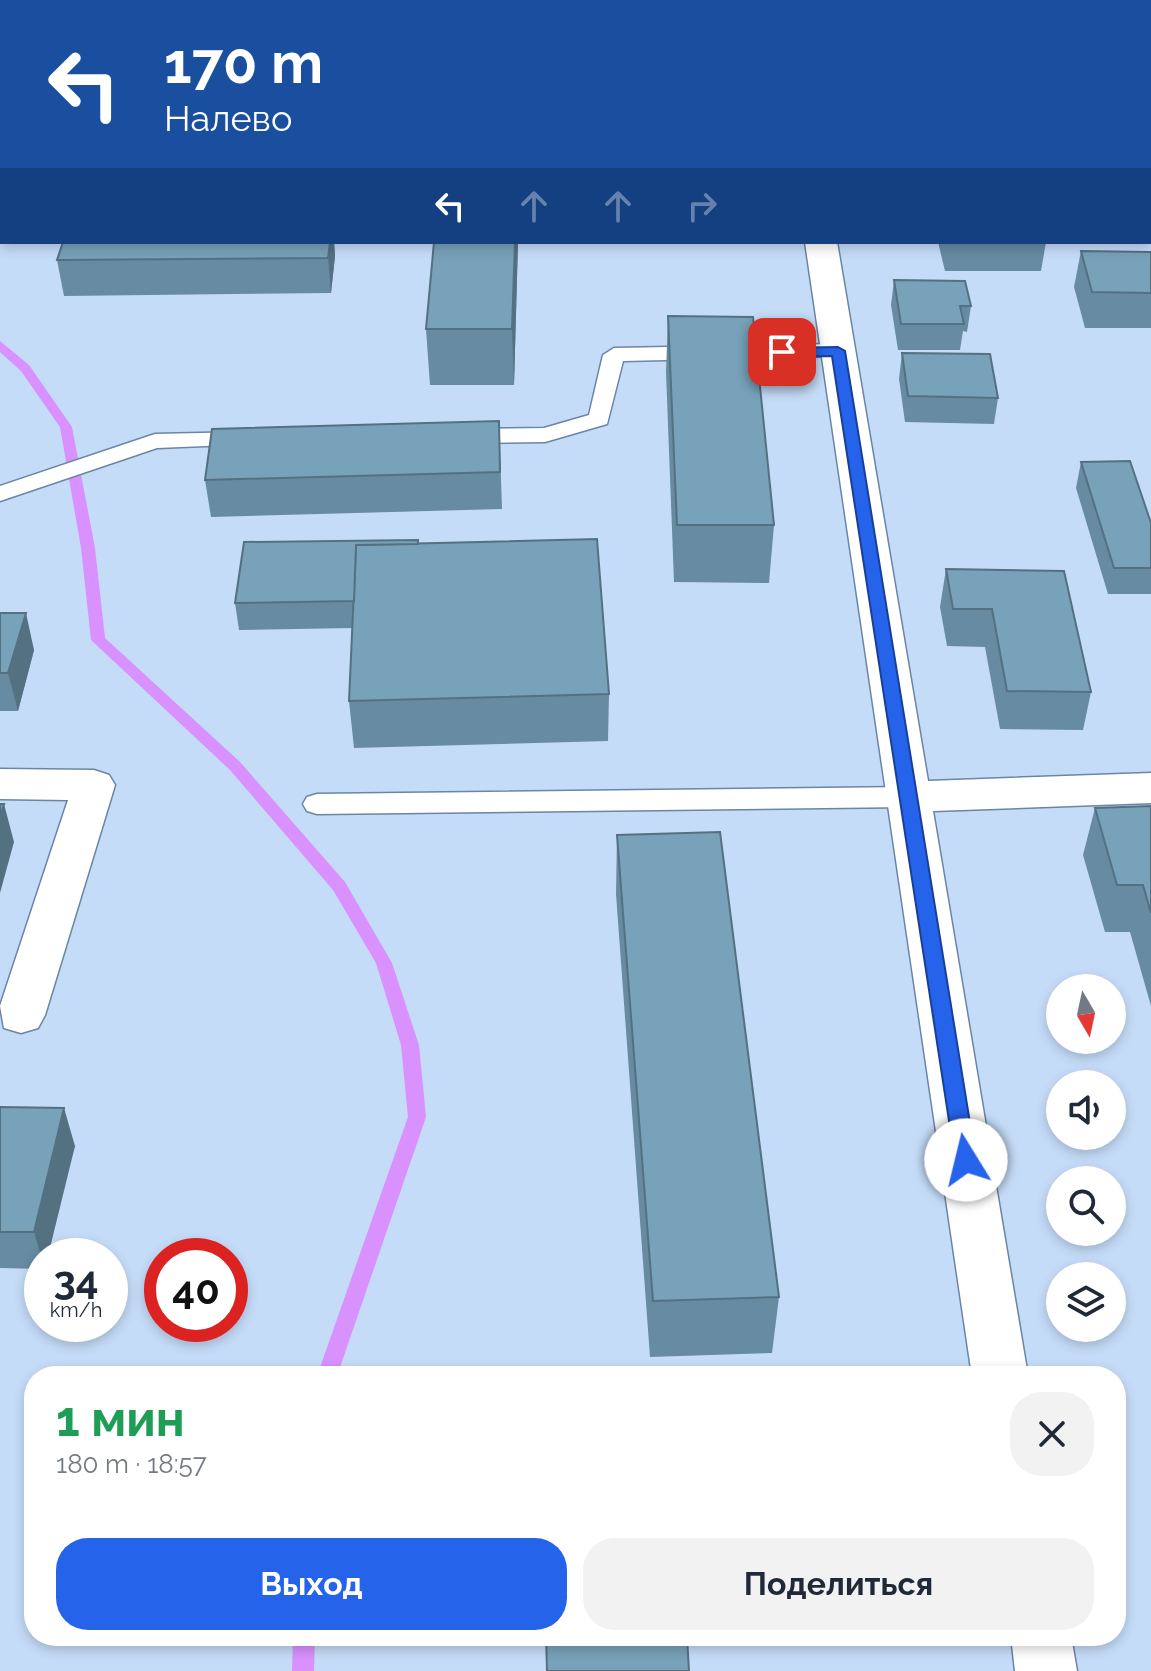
<!DOCTYPE html>
<html lang="ru">
<meta charset="utf-8">
<style>
:root{--surface:#fff;--page:#f2f2f3;--text:#1f2937;--muted:#747a83;--accent:#2563eb}
body{margin:0;font-family:Raleway,sans-serif;background:var(--page);color:var(--text);height:100vh;display:flex;flex-direction:column;font-size:30px;white-space:nowrap}
*{box-sizing:border-box;margin:0}
p{font-size:26px;color:var(--muted)}
.icon{flex:none;width:44px;height:44px;fill:none;stroke:currentColor;stroke-width:2;stroke-linecap:round;stroke-linejoin:round}
.map{position:relative;flex:1;overflow:hidden}
.side{position:absolute;left:24px;top:1366px;width:1102px;height:280px;display:flex;flex-direction:column;background:var(--surface);border-radius:32px;box-shadow:0 4px 12px #0003}
.side>*{flex:none}
.top-card{position:absolute;left:0px;top:0px;width:1152px;height:244px;box-shadow:0 4px 12px #0003;background:#1a4fa0;color:#fff;overflow:hidden}
.needle{width:52px;rotate:171deg}
.fabs{position:absolute;left:1046px;top:974px;display:grid;gap:16px}
.fabs a{display:grid;place-items:center;width:80px;height:80px;border-radius:50%;background:var(--surface);box-shadow:0 4px 12px #0003;font-size:40px}
.speed{position:absolute;left:24px;top:1238px;display:flex;gap:16px;font-size:40px;font-weight:700;text-align:center}
.speed>*{display:grid;place-content:center;width:104px;height:104px;border-radius:50%;background:var(--surface);box-shadow:0 4px 12px #0003;line-height:1}
.speed small{font-size:20px;font-weight:400}
.speed .limit{border:12px solid #d22;background:#fff;color:#111}
.pin{position:absolute;display:grid;place-items:center;width:68px;height:68px;color:#fff;margin:-34px;border-radius:16px;box-shadow:0 4px 12px #0006}
.me{position:absolute;width:88px;margin:-44px;rotate:351deg;stroke-linejoin:round;filter:drop-shadow(0 0 6px #0008)}
.turn{display:flex;align-items:center;gap:28px;height:168px;padding:0 32px;font-size:36px}
.turn .icon{width:104px;height:104px;stroke-width:2.5}
.turn b{display:block;font-size:56px;line-height:68px}
.lanes{display:flex;align-items:center;height:76px;padding:0 32px;background:#0003;justify-content:center;gap:40px;direction:ltr}
.lanes .off{opacity:.35}
.round{display:grid;place-items:center;flex:none;width:84px;height:84px;border-radius:32px;background:var(--page)}
.head{display:flex;align-items:center;justify-content:space-between;height:136px;padding:0 32px}
h1{font-size:48px;font-weight:700;line-height:60px;color:#1e9e55}
.cta{display:flex;gap:16px;margin-top:auto;padding:16px 32px}
.cta a{flex:1;height:92px;border-radius:32px;background:var(--accent);color:#fff;font-size:32px;font-weight:700;line-height:92px;text-align:center}
.cta a+a{background:var(--page);color:var(--text)}
.map>svg:first-child{display:block}
.lines{fill:none;stroke-linecap:round;stroke-linejoin:round}
.stream{fill:#d991fd;fill-rule:evenodd}
.lane-casing{stroke:#6b85a5;stroke-width:3}
.street-casing{stroke:#6b85a5;stroke-width:3}
.secondary-casing{stroke:#6b85a5;stroke-width:3}
.lane{fill:#fff;fill-rule:evenodd}
.street{fill:#fff;fill-rule:evenodd}
.secondary{fill:#fff;fill-rule:evenodd}
.wall{fill:#678ba0}
.shaded-wall{fill:#547182}
.building{fill:#78a2ba;stroke:#547182;stroke-width:2}
.route{fill:#2563eb;stroke:#184099;stroke-width:2}
</style>
<div class="map">
<svg width="1151" height="1671" viewBox="0 0 1151 1671">
<rect width="100%" height="100%" fill="#c5dcf8"/>
<g class="lines">
<g class="stream">
<path d="M0 341 29 365 72 427 95 548 105 638 240 762 345 882 392 963 419 1045 426 1117 337 1376H317L408 1117 401 1045 376 963 333 890 230 770 91 640 81 548 60 427 21 371 0 352Z"/>
<path d="M293 1636H315L314 1671H292Z"/>
</g>
<g class="lane-casing">
<g id="lane">
<path d="M838 344 846 346 849 351 846 356 623 361 607 424 545 442 464 443 453 436 464 429 544 428 589 415 603 355 614 348Z"/>
<path d="M246 432 257 439 254 444 157 448 0 501V486L155 434Z"/>
<path d="M908 787 918 790 922 797 918 804 908 807 317 814 307 811 303 804 307 797 317 794Z"/>
</g>
</g>
<g class="street-casing">
<path id="street" d="M0 769 94 770 109 775 115 785 45 1015 38 1028 21 1033 4 1028 0 1006 68 800 0 799Z"/>
</g>
<g class="secondary-casing">
<g id="secondary">
<rect x="770" y="0" width="26" height="2"/>
<path d="M805 242H837L928 781 1151 773V803L933 811 1028 1376H972Z"/>
<path d="M1011 1636H1071L1077 1671H1015Z"/>
</g>
</g>
<use href="#lane" class="lane"/>
<use href="#street" class="street"/>
<use href="#secondary" class="secondary"/>
</g>
<g class="wall">
<path d="M916 0H1004L1005 2H917Z"/>
<path d="M1127 0H1151V47L1150 2H1128Z"/>
<path d="M63 242H334L335 256 331 293 64 296 57 260Z"/>
<path d="M518 242 514 385H430L426 329Z"/>
<path d="M938 242H1046L1041 271H945Z"/>
<path d="M1081 251 1151 252V328H1085L1074 287Z"/>
<path d="M894 280 971 306 967 332 963 331 960 350H898L891 305Z"/>
<path d="M668 316 774 525 769 583 674 582 666 372Z"/>
<path d="M902 353 998 398 994 424 905 422 899 379Z"/>
<path d="M499 421 502 509 211 517 205 480Z"/>
<path d="M1081 462 1151 523V594H1108L1076 488Z"/>
<path d="M418 544 609 694 608 741 354 748 349 701 352 628 239 630 235 603Z"/>
<path d="M946 569 1091 692 1083 730 1000 729 985 647 947 646 940 607Z"/>
<path d="M0 613 34 650 18 711H0Z"/>
<path d="M1151 806V1006L1130 932H1105L1083 855 1095 808Z"/>
<path d="M617 835 779 1297 772 1353 650 1357 616 894Z"/>
<path d="M0 1107 75 1146 42 1256V1269L0 1268Z"/>
</g>
<g class="shaded-wall">
<path d="M330 242H334L335 256 331 293 328 258Z"/>
<path d="M515 242H518L514 385 512 329Z"/>
<path d="M26 613 34 650 18 711 8 673Z"/>
<path d="M4 804 14 842 0 893V817Z"/>
<path d="M64 1108 75 1146 48 1256H42V1259L34 1232Z"/>
</g>
<g class="building">
<path d="M65 0H242V2H64Z"/>
<rect x="465" y="0" width="65" height="2"/>
<path d="M646 0H710L711 2H647Z"/>
<path d="M933 0H1004L1005 2H933Z"/>
<path d="M1145 0H1151V14L1150 2H1146Z"/>
<rect x="1150" y="169" width="1" height="25"/>
<path d="M63 242H330L328 258 57 260Z"/>
<path d="M434 242H515L512 329H426Z"/>
<path d="M1081 251 1151 252V293L1092 292Z"/>
<path d="M894 280 965 281 971 306H960L964 324H901Z"/>
<path d="M668 316 753 317 774 525H677Z"/>
<path d="M902 353 990 354 998 398 908 396Z"/>
<path d="M499 421 500 472 205 480 212 429Z"/>
<path d="M1130 461 1151 523V568H1114L1081 462Z"/>
<path d="M597 539 609 694 349 701 356 545Z"/>
<path d="M418 540V544L356 545 354 601 235 603 244 542Z"/>
<path d="M946 569 1064 571 1091 692 1007 691 992 609H953Z"/>
<path d="M0 613H26L8 673H0Z"/>
<path d="M0 804H4L0 817Z"/>
<path d="M1151 806V913L1143 885H1117L1095 808Z"/>
<path d="M720 832 779 1297 653 1301 617 835Z"/>
<path d="M0 1107 64 1108 34 1232H0Z"/>
<path d="M546 1636H687L689 1671H547Z"/>
</g>
<path class="route" d="M838 347 845 351 976 1160 966 1168 955 1160 832 356 782 357 775 352 782 348Z"/>
</svg>
<div class="fabs">
<a><svg class="needle" viewBox="-14 -14 28 28"><path d="M0-13l5 13h-10z" fill="#e53935"/><path d="M0 13l5-13h-10z" fill="#747a83"/></svg></a>
<a><svg class="icon" aria-label="sound" viewBox="0 0 24 24"><path d="M4 9h4l5-4v14l-5-4H4zM17 9q2 3 0 6"/></svg></a>
<a><svg class="icon" aria-label="search" viewBox="0 0 24 24"><circle cx="10" cy="10" r="6"/><path d="M15 15l6 6"/></svg></a>
<a><svg class="icon" aria-label="layers" viewBox="0 0 24 24"><path d="M12 4l9 5-9 5-9-5zM3 14l9 5 9-5"/></svg></a>
</div>
<div class="speed"><div>34<small>km/h</small></div><div class="limit">40</div></div>
<div class="pin" style="left:782px;top:352px;background:#d93025"><svg class="icon" aria-label="arrive" viewBox="0 0 24 24"><path d="M6 21V4h12l-3 4 3 4H6"/></svg></div>
<svg class="me" style="left:966px;top:1160px" viewBox="-20 -20 40 40"><circle r="19" fill="#fff"/><path d="M0-13L10 11 0 6-10 11z" fill="#2563eb"/></svg>
<div class="top-card">
<div class="turn"><svg class="icon" aria-label="left" viewBox="0 0 24 24"><path d="M17 20v-9H6M10 6l-5 5 5 5"/></svg><div><b>170 m</b>Налево</div></div>
<div class="lanes"><svg class="icon" aria-label="left" viewBox="0 0 24 24"><path d="M17 20v-9H6M10 6l-5 5 5 5"/></svg><svg class="icon off" aria-label="ahead" viewBox="0 0 24 24"><path d="M12 20V5M6 11l6-6 6 6"/></svg><svg class="icon off" aria-label="ahead" viewBox="0 0 24 24"><path d="M12 20V5M6 11l6-6 6 6"/></svg><svg class="icon off" aria-label="right" viewBox="0 0 24 24"><path d="M7 20v-9h11M14 6l5 5-5 5"/></svg></div>
</div>
<section class="side">
<div class="head"><div><h1>1 мин</h1><p>180 m · 18:57</p></div><a class="round"><svg class="icon" aria-label="close" viewBox="0 0 24 24"><path d="M6 6l12 12M18 6L6 18"/></svg></a></div>
<div class="cta"><a>Выход</a><a>Поделиться</a></div>
</section>
</div>
